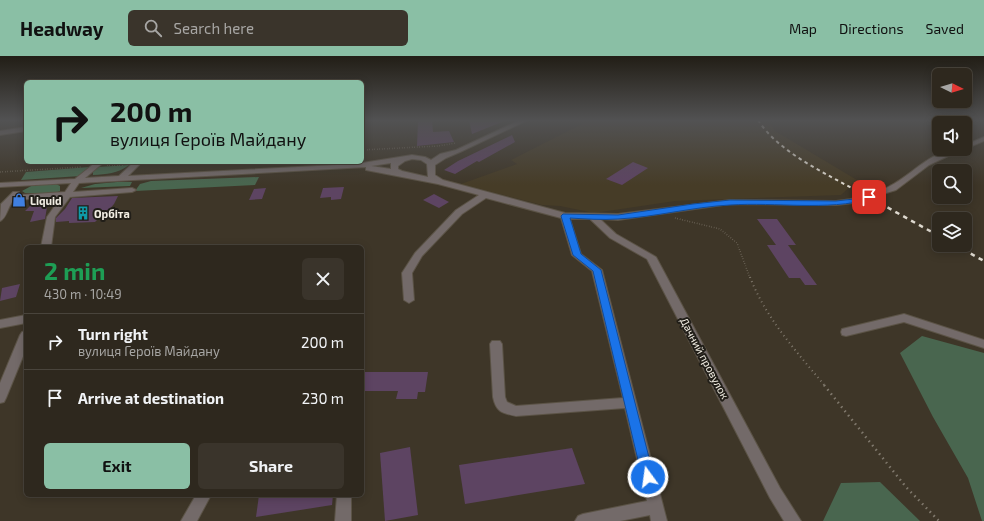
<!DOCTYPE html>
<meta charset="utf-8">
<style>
:root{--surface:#2e281e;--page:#3a342b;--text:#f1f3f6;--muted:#a7a6a4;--line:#49443c;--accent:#8abfa5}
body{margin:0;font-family:"Exo 2",sans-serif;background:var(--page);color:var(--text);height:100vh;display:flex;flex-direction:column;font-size:15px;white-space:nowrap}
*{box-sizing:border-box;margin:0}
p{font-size:13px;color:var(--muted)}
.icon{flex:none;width:22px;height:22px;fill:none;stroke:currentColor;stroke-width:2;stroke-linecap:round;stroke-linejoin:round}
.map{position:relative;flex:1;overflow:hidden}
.side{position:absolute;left:24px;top:189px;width:340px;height:252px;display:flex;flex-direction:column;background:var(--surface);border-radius:6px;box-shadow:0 2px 10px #0003,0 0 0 1px var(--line)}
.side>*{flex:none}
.guide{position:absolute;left:24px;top:24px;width:340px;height:84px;border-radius:6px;box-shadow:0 2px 10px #0003,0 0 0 1px var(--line);background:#8abfa5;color:#111;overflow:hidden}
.needle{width:26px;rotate:95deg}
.buttons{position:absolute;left:932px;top:12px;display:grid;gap:8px}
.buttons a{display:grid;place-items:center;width:40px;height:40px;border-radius:6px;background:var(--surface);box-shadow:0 2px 10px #0003,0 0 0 1px var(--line);font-size:20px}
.pin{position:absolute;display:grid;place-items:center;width:34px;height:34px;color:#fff;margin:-17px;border-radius:8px;box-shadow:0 2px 6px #0006}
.me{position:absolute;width:44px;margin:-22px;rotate:346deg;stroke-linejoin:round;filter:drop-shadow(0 0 3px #0008)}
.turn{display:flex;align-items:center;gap:14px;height:84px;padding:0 20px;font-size:18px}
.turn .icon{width:52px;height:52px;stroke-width:2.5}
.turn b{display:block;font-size:28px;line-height:34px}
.round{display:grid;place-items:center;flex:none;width:42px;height:42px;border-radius:6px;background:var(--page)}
.headline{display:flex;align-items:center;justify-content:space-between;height:68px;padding:0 20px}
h1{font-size:24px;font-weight:700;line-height:30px;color:#1e9e55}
.action{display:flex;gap:8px;margin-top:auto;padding:8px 20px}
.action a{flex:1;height:46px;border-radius:6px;background:var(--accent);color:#111;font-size:16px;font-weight:700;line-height:46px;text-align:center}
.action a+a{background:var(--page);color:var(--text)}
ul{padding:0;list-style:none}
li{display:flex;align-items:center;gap:12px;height:56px;padding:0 20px;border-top:1px solid var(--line)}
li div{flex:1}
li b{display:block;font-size:15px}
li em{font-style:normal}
header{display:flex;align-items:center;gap:24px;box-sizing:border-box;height:56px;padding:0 20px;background:var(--accent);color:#111}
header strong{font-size:19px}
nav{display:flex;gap:22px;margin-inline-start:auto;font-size:14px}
.search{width:280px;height:36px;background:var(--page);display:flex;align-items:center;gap:10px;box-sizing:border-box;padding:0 14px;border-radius:6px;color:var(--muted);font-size:15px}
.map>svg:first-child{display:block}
.built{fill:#463c27}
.green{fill:#49664f}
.building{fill:#5d4462}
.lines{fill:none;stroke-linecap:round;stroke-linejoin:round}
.minor-casing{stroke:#5b5346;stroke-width:2}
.path-far2{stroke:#80796d;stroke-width:1.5;stroke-dasharray:0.5 2;stroke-linecap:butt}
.path-far1{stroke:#80796d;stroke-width:2;stroke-dasharray:1 3.5;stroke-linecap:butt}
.path{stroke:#80796d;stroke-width:2.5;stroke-dasharray:1.5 4;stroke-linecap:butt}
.minor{fill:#736a69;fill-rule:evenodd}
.rail-far1{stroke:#dfdad0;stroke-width:2;stroke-dasharray:3.5 3.5;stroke-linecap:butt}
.rail{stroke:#dfdad0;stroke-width:2.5;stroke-dasharray:4.5 4.5;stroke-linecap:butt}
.route{fill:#1a73e8;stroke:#114b97}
.labels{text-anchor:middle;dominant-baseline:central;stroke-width:4;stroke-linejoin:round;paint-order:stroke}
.poi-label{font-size:11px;font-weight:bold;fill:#f1ede3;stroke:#211e18;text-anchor:start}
.street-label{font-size:11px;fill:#f1ede3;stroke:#211e18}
</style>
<header>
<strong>Headway</strong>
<div class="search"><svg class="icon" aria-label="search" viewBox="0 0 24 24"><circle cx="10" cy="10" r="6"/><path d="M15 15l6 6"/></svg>Search here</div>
<nav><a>Map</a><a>Directions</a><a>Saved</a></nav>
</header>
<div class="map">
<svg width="984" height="465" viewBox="0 0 984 465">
<rect width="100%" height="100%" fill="#3e3628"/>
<path class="built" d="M572 64H769L775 75 857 124 841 139 675 145 594 157 560 150 542 149 461 128 517 108 511 104 582 68Z"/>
<g class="green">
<path d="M129 109C117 118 107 118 93 119V115L98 111Z"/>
<path d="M89 111 80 120 21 124 26 116Z"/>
<path d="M259 121 255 129 135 135 140 128 151 125Z"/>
<path d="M117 126H132L130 130 81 132 95 128Z"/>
<path d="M56 128 60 130V135L55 137H25L22 135 33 129Z"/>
<path d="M922 280 984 297V465H982L968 422 933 361 900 297Z"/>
<path d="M880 426 920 465H823L841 427Z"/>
</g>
<g class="building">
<path d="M432 64 433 76 449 75 454 86 417 90 418 65Z"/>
<path d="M469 64H507L472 78Z"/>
<path d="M512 79 515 86 479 106 477 105 455 118 444 114 458 105Z"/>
<path d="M633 106 648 112 622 129 606 123Z"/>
<path d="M344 131 341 143 331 144V141L320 142 323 132Z"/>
<path d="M266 132 262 143 249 144 254 133Z"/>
<path d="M434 138 449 146 439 152 423 144Z"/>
<path d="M118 140 114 148 101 163 97 164 95 166 69 167V165L56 166V162L65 153 72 142Z"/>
<path d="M35 145H48L45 163 30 166 34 155H25Z"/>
<path d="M757 163H777L796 189H788L817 229H805L800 222H789L767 189H776Z"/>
<path d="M20 228 16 241 0 245 2 232Z"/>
<path d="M362 316H428L425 336H418L417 343H396L398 335H362Z"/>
<path d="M410 391 418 459 385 465 380 397Z"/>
<path d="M572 392 585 428 465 448 459 409Z"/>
<path d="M259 439H333L332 449 256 461Z"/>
</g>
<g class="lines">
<g class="minor-casing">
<g id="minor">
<path d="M520 64H528L460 96 446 102 435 109V119L443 124 565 157 618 158 730 144 836 145C854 143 874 139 890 130 915 117 931 93 963 93L929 109 896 134 854 147 836 149 730 148 618 164 600 163 616 178 656 201 780 432 801 465H784L770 442 647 203 610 182 590 163H570L581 198 602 214 667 465H651L650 459 620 465H575L578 460 583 458 647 445 625 352 516 360C502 357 496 356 493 341L490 288 492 285H500L502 288 505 341 507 346 516 350 623 342 592 215 572 199 561 162 486 142 462 158 422 200 412 217 414 244 409 247 404 244 402 217 415 197 456 154 479 139 438 128 366 114V111L79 127 73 136 132 132 136 134 132 136 70 141 55 161 51 191H41L47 161 61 141 14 144C7 151 7 162 0 165L1 148 13 136H19V139L65 136 71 127 0 131V127L75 123 96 106H104L85 122 119 120 134 106H142L128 120 356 108 412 99 425 101 431 104 440 98 456 94ZM412 103 421 104 427 108 428 121 402 115 398 113V110L405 105ZM391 107V113L371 110Z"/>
<path d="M26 71V75L0 79V75Z"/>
<path d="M984 81V85L967 92 965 93V89Z"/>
<path d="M904 258 984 284V292L904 266 846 280 842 279 841 276 842 273 846 272Z"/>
<path d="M26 259V267L0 272V264Z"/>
<path d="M26 275V293L6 342 4 346 0 347V327L20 279 22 276Z"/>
<path d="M196 439H211L197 465H181Z"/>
<path d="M337 439H351V465H335Z"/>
</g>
</g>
<g class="path-far2">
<path d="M362 94 438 90 456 87"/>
<path d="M147 107 162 106"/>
<path d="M107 109H123"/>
<path d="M0 116 81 111"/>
<path d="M675 162 720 173 737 187 750 222"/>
</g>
<path class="path-far1" d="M750 221C766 263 797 296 825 330"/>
<path class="path" d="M824 329 906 431 939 465"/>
<use href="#minor" class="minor"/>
<path class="rail-far1" d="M758 64C778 96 825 117 857 135"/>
<g class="rail">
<path d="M856 134 939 180"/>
<path d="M955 189 984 205"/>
</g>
</g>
<linearGradient id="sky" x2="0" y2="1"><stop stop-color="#221e16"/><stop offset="0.5" stop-color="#525253"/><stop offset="1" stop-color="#525253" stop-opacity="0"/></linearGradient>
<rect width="984" height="129" fill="url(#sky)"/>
<path class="route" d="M869 139 872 140V143C825 155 777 146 730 149 692 151 656 161 618 163 602 164 586 163 570 162L581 198 601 214 654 421 652 425 648 427 643 425 593 215 573 199 561 160 563 158 618 159 693 148 730 144 836 145 854 143Z"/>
<defs>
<g id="shop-bare" transform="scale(1.08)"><path d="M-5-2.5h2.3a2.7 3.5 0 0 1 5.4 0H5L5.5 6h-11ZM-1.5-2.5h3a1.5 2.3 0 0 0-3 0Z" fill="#3f7fe0" stroke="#211e18" stroke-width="2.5" paint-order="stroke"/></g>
<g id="building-bare" transform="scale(1.08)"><path d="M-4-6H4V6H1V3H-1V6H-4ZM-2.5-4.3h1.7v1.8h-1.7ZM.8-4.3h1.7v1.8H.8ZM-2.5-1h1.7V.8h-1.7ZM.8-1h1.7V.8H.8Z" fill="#0f9aa8" stroke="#211e18" stroke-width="2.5" paint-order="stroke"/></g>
</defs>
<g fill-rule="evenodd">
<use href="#shop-bare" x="19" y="144"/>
<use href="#building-bare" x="83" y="157"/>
</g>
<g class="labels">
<g class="poi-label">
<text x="30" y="144">Liquid</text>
<text x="94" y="157">Орбіта</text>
</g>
<g class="street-label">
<text transform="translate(705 302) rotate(62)">Дачний провулок</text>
</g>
</g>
</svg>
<div class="buttons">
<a><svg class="needle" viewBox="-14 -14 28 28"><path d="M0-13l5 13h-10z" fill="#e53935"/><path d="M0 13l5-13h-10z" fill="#a7a6a4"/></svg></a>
<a><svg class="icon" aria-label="sound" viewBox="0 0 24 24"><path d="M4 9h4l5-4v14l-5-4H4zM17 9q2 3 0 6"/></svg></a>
<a><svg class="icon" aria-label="search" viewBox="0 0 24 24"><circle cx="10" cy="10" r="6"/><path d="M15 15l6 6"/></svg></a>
<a><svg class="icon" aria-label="layers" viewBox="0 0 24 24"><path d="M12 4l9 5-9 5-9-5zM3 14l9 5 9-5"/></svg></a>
</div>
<div class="pin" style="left:869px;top:141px;background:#d93025"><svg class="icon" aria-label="arrive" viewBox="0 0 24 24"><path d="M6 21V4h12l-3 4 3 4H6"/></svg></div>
<svg class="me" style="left:648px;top:421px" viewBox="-20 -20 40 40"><circle r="17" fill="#1a73e8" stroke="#fff" stroke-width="3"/><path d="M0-11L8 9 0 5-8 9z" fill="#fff"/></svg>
<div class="guide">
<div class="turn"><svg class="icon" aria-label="right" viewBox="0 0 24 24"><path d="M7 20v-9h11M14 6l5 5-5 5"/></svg><div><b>200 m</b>вулиця Героїв Майдану</div></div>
</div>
<section class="side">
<div class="headline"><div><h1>2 min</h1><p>430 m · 10:49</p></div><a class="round"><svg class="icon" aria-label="close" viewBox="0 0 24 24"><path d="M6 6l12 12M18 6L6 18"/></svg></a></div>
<ul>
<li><svg class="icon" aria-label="right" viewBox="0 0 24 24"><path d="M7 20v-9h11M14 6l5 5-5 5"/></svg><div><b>Turn right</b><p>вулиця Героїв Майдану</p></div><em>200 m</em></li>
<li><svg class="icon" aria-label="arrive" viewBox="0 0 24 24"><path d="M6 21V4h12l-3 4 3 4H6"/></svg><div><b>Arrive at destination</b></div><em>230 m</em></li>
</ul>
<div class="action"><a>Exit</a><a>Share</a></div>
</section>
</div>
